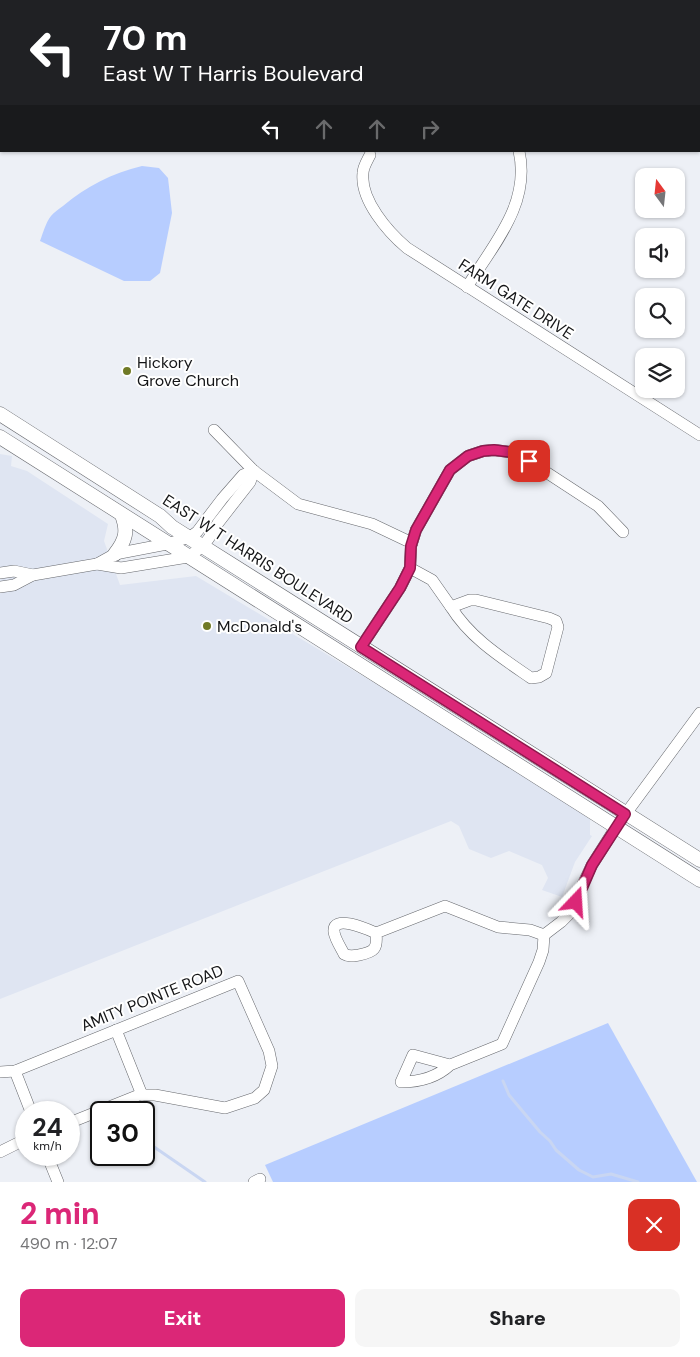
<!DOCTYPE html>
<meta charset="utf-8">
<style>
:root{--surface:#fff;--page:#f6f6f6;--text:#202124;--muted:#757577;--accent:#db2777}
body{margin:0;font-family:"DM Sans",sans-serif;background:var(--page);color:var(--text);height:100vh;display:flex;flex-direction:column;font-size:19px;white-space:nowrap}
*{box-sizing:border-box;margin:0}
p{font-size:16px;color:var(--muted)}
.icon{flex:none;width:28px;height:28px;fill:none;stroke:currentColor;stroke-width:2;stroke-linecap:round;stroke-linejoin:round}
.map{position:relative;height:1182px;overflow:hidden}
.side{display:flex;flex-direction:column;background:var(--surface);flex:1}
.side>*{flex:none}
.guide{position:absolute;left:0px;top:0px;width:700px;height:152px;box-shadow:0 1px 4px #0004;background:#202124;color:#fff;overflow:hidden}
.needle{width:32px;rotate:345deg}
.tools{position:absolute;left:635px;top:168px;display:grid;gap:10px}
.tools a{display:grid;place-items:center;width:50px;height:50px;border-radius:10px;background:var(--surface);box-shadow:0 1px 4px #0004;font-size:25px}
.speed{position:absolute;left:15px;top:1101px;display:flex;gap:10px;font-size:25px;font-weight:700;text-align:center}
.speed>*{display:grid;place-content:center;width:65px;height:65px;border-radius:50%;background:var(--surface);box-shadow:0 1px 4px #0004;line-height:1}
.speed small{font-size:12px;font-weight:400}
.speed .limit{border:2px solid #111;border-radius:8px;background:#fff;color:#111}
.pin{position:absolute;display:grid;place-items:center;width:42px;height:42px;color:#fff;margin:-21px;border-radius:10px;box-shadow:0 2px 8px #0006}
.me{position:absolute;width:55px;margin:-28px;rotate:20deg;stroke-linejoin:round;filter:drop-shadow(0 0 4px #0008)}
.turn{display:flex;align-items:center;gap:18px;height:105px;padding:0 20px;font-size:22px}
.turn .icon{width:65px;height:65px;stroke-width:2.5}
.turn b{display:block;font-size:35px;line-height:42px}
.lanes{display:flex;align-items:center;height:48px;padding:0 20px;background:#0003;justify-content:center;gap:25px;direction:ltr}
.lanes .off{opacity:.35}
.round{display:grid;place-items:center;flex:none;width:52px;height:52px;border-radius:10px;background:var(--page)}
.headline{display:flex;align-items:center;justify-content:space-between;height:85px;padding:0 20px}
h1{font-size:30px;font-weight:800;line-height:38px;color:var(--accent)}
.cta{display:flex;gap:10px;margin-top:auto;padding:10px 20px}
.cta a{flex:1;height:58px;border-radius:10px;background:var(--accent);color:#fff;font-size:20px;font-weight:800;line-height:58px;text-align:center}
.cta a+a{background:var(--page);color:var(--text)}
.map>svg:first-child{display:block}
.built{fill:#dfe5f2}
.green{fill:#b7cdff}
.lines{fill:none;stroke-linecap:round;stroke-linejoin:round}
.stream{stroke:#c9d6f2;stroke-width:3}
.minor-casing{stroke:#66686d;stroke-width:12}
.major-casing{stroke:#66686d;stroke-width:15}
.minor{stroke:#fff;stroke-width:11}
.major{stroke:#fff;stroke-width:14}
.route-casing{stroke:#8e194d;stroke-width:12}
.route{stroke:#db2777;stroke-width:9}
.poi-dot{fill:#707a26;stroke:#fff;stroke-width:2}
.labels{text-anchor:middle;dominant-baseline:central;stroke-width:4;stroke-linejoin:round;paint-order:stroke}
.street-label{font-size:16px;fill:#141517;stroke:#fff}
.poi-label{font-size:16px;fill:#141517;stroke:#fff;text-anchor:start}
</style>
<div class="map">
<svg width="700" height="1182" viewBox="0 0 700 1182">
<rect width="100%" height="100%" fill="#edf0f6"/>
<path class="built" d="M0 454 12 456 11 466 27 471 108 524 104 541 120 585 196 576 496 756 590 816V835L592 836 575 862 562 897 542 890 548 878 542 865 509 851 491 858 469 849 459 826 451 821 0 999Z"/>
<g class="green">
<path d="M142 166 159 168 168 178 172 213 160 273 150 281H124L40 241C43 233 46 222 51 216 54 212 59 209 63 206 87 186 112 173 142 166Z"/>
<path d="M608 1023 697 1182H273L265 1165Z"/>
</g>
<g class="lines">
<g class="stream">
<path d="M503 1081 509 1095 540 1132 550 1141 556 1150 579 1170 593 1177 611 1174 638 1182"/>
<path d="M144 1140 205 1182"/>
</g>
<g class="minor-casing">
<g id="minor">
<path d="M304 1V0"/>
<path d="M0 75H1"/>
<path d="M370 155C367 161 363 167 363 173 360 200 388 232 407 248L700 435"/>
<path d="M467 287C493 245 531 204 519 151"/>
<path d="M214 430 254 471 298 504 372 524 412 543"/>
<path d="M97 564 115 554 167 544 190 537 197 532 222 499 243 475 254 471"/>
<path d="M410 568 432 580 451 607"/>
<path d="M0 573 14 571 33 575"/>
<path d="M0 587 14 585 33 575 97 564 121 568 188 557 203 546 209 538 218 523 250 482 254 471"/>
<path d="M470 600H476L549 618 556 621 558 627 546 673 539 677 531 678C502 658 470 638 451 607Z"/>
<path d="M361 647 400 588 410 568 411 546 416 530 450 470 468 456 483 451 494 450 510 452 529 461 598 506 623 532"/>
<path d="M376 933C369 930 332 913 334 932 335 939 341 948 344 954 349 957 353 956 359 955 374 952 378 949 376 933L445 906 498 927 530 930 544 935 561 922 569 914 576 902 580 890 592 865 616 827 700 713"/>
<path d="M116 1030 142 1095"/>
<path d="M450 1065C436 1078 420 1082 401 1082L413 1055 450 1065 502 1044 539 962 543 950 544 935"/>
<path d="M15 1071 31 1112"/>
<path d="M0 1072 15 1071 238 981 269 1051 272 1066 264 1090 255 1098 225 1108 155 1095H139L69 1123"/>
<path d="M0 1152 26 1139"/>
<path d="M47 1155 58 1182"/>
<path d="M254 1182 260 1179"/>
</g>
</g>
<g class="major-casing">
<g id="major">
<path d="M0 414 160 516 172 527 700 860"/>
<path d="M0 437 700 880"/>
<path d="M115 554C126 540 128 531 122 515"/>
</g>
</g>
<use href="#minor" class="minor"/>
<use href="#major" class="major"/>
</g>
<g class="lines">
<g class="route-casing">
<path id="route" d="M529 461 510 452 494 450 483 451 468 456 450 470 416 530 411 546 410 568 400 588 361 647 625 814 592 865 576 902"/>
</g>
<use href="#route" class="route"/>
</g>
<g class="poi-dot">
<circle cx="127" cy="371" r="5"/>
<circle cx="207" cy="626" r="5"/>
</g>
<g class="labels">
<g class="street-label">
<text transform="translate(516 299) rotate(33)">FARM GATE DRIVE</text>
<text transform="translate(258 559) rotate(33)">EAST W T HARRIS BOULEVARD</text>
<text transform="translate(152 998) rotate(-22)">AMITY POINTE ROAD</text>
</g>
<g class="poi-label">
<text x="137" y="362">Hickory<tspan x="137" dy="18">Grove Church</tspan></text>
<text x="217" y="626">McDonald's</text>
</g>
</g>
</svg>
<div class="tools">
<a><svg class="needle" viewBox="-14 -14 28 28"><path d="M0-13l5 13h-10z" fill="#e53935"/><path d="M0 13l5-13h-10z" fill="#757577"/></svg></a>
<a><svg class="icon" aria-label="sound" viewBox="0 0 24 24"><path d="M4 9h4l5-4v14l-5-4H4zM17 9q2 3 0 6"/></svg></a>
<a><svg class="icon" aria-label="search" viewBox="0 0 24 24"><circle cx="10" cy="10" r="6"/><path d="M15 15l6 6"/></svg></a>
<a><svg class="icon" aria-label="layers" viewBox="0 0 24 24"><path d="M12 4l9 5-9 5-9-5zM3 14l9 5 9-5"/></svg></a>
</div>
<div class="speed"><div>24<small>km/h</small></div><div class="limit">30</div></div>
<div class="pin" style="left:529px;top:461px;background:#d93025"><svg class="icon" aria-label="arrive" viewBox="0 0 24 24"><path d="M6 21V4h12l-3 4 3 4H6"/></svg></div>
<svg class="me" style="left:576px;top:902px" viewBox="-20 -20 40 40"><path d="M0-17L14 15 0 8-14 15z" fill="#db2777" stroke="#fff" stroke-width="4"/></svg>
<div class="guide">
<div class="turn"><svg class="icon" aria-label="left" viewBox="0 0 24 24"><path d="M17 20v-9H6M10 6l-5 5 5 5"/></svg><div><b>70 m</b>East W T Harris Boulevard</div></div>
<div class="lanes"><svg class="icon" aria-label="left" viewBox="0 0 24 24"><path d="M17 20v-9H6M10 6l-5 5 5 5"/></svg><svg class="icon off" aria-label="ahead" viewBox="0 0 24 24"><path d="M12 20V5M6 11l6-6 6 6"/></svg><svg class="icon off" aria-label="ahead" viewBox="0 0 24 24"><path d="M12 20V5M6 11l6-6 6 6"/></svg><svg class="icon off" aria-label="right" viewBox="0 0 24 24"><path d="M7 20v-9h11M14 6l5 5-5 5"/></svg></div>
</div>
</div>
<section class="side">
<div class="headline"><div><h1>2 min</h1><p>490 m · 12:07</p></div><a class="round" style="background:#d93025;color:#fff"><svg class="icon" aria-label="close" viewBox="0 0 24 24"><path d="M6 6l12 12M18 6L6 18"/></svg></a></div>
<div class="cta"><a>Exit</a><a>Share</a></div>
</section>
